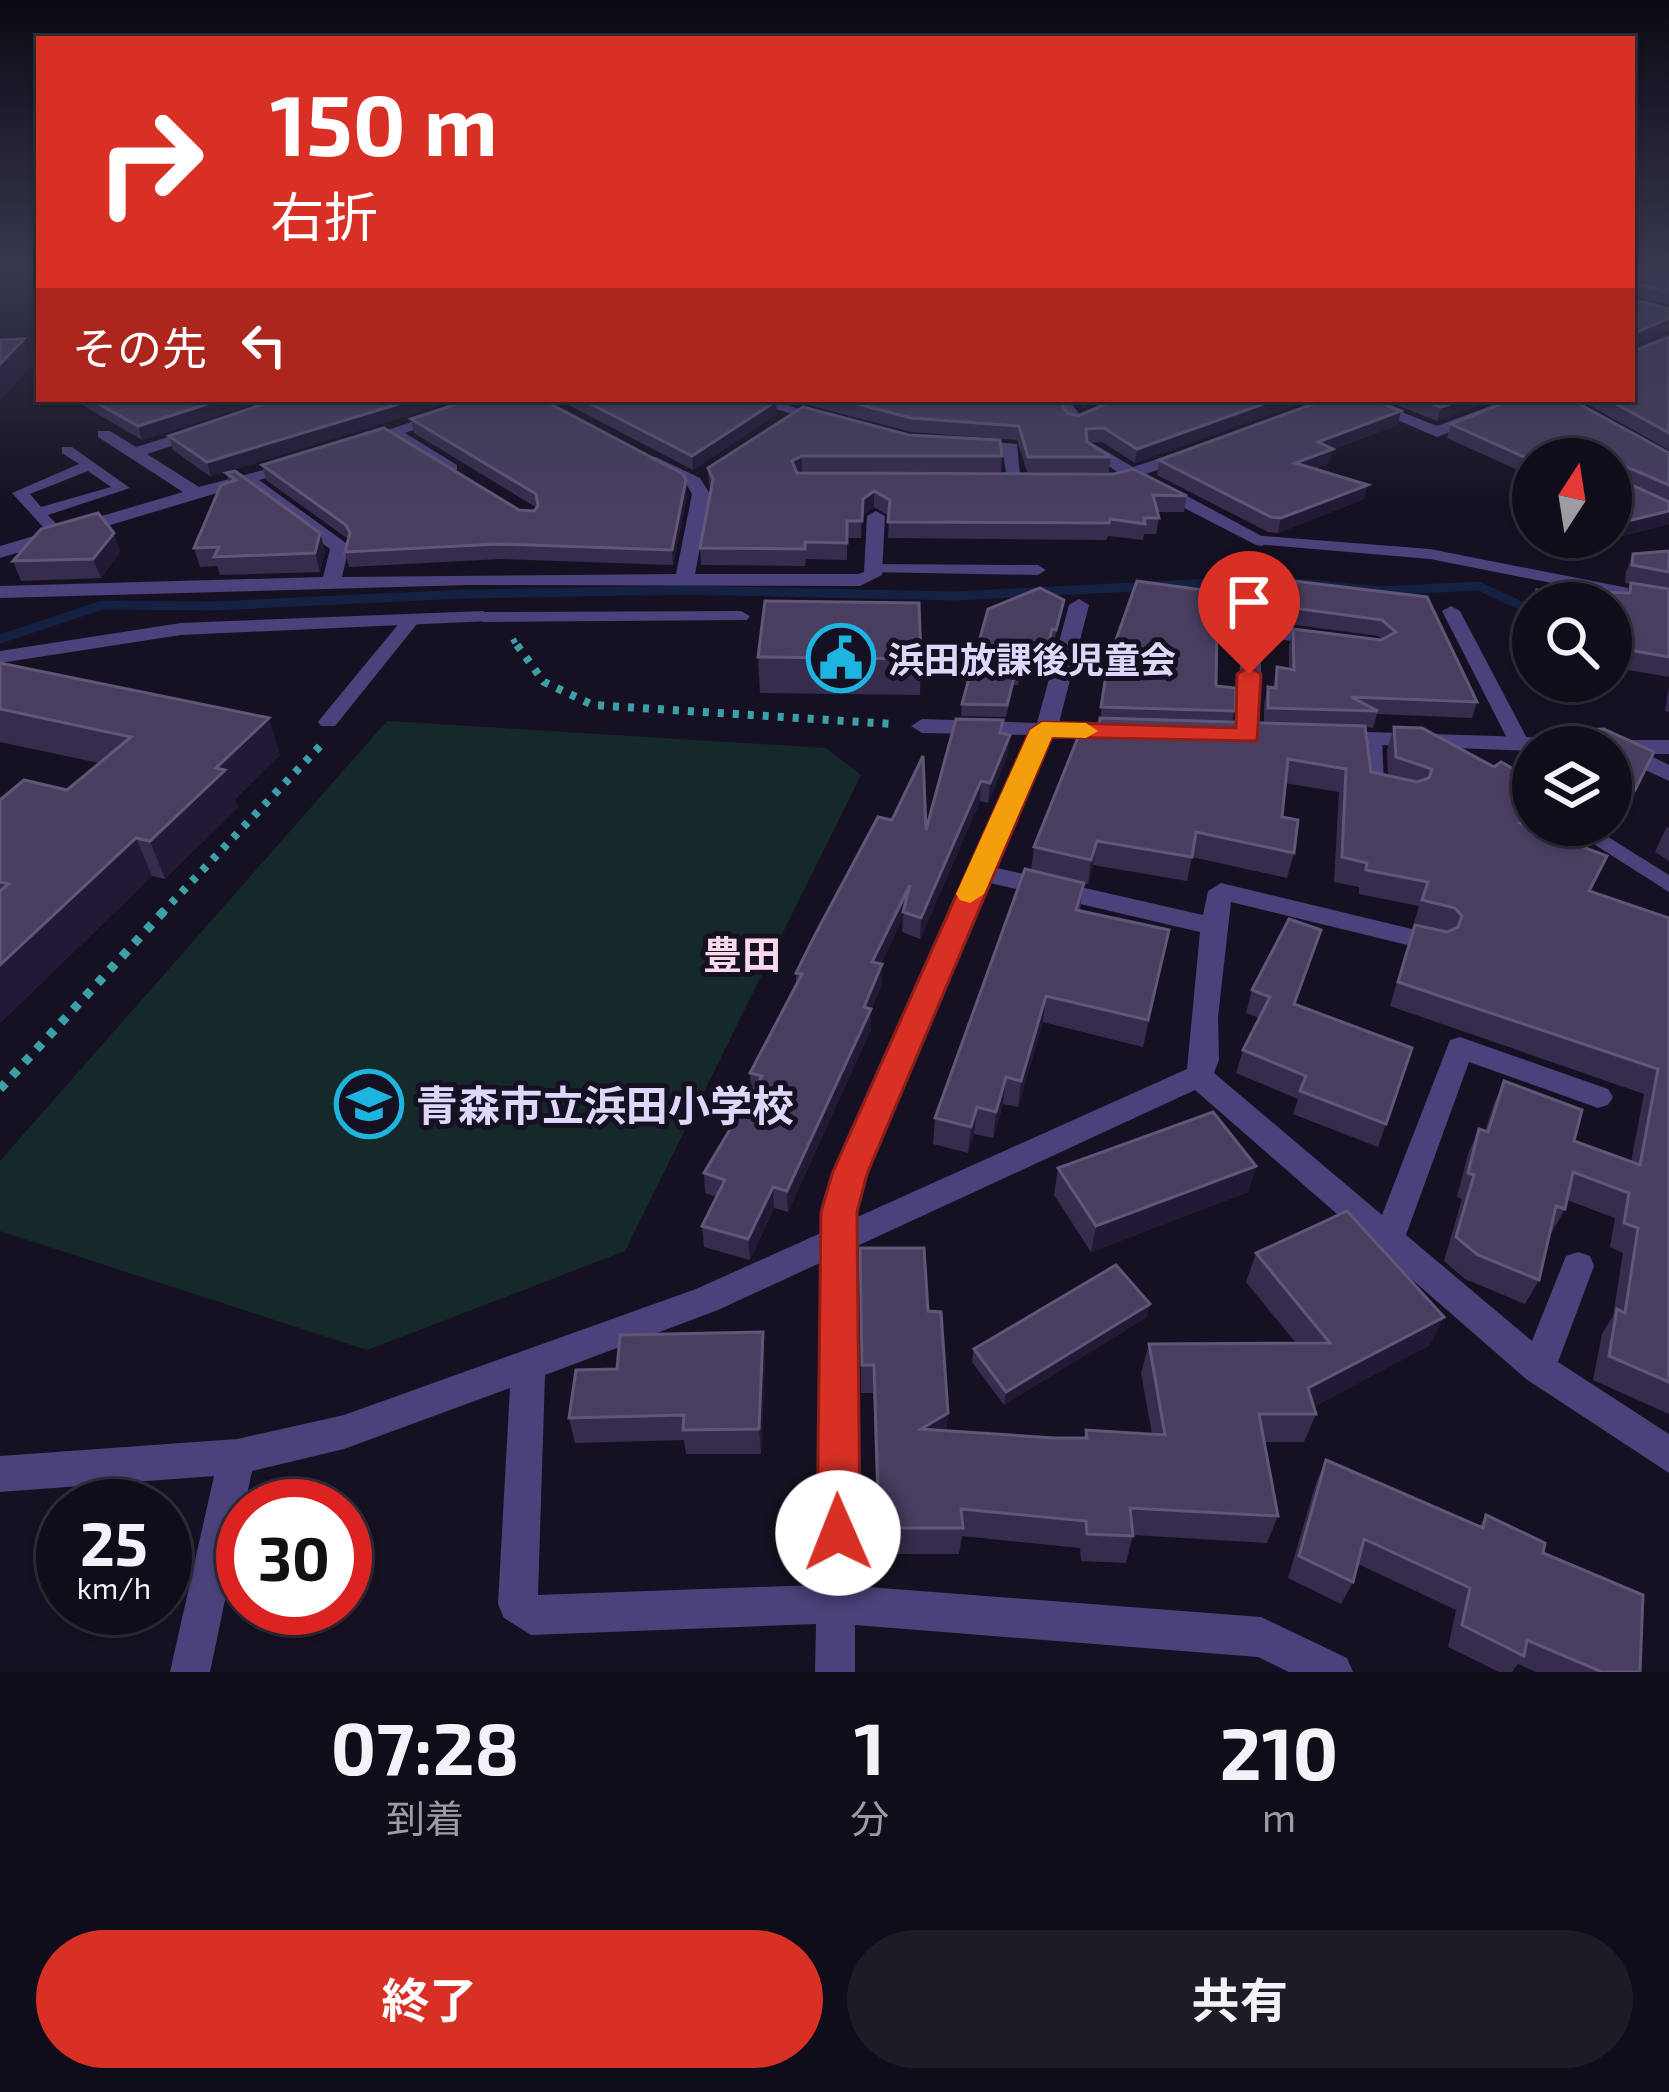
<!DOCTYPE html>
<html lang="ja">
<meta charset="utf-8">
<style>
:root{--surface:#100d1a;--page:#1e1b27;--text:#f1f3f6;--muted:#9c9ca2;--line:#302d39;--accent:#d93025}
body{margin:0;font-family:"Exo 2","Noto Sans JP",sans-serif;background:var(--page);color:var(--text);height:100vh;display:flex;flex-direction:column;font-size:45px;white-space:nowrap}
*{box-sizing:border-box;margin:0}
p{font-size:39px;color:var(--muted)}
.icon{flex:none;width:66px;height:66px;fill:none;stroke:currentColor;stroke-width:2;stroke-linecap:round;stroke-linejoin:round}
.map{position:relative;height:1672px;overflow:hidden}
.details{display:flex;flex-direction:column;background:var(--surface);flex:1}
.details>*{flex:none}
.guide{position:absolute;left:36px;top:36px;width:1599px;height:366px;border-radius:0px;box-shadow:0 3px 9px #0004,0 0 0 3px var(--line);background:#d93025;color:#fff;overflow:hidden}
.needle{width:78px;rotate:12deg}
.fabs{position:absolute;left:1512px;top:438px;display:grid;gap:24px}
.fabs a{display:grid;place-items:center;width:120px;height:120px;border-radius:50%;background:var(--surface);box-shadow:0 3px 9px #0004,0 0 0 3px var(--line);font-size:60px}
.speed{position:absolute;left:36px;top:1479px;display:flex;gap:24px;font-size:60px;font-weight:700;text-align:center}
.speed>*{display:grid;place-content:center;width:156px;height:156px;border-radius:50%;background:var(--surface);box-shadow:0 3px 9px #0004,0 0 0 3px var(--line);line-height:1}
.speed small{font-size:30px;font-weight:400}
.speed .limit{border:18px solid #d22;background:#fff;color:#111}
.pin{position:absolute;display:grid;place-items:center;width:102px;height:102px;color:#fff;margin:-123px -51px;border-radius:50% 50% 50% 0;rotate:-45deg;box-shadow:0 0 12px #0007}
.pin .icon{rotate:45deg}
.me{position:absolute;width:132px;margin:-66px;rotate:359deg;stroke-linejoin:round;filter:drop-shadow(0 0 9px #0008)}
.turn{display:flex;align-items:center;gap:42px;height:252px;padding:0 36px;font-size:54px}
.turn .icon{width:156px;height:156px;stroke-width:2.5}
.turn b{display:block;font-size:84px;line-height:102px}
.then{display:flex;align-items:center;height:114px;padding:0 36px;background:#0003;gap:24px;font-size:45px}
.eta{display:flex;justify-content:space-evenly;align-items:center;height:204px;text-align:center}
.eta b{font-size:72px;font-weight:700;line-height:84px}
.button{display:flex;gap:24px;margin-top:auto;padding:24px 36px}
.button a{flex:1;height:138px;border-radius:72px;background:var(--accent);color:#fff;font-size:48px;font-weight:700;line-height:138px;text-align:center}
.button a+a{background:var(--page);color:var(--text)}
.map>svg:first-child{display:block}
.green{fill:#15292b}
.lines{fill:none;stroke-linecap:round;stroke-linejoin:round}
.stream{stroke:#142143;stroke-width:9}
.path-far2{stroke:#3ea0a7;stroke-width:6;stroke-dasharray:4.5 8;stroke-linecap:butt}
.path-far1{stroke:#3ea0a7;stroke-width:8;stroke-dasharray:6 9;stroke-linecap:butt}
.path{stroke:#3ea0a7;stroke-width:9;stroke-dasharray:8 10;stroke-linecap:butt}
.lane{fill:#4b427b;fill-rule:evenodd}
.street{fill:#4b427b;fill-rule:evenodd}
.wall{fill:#372c4d}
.shaded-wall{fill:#221934}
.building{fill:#493e60;stroke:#605678;stroke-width:3}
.route{fill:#d93025;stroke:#8d1f18;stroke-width:3}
.slow{fill:#f59e0b}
.labels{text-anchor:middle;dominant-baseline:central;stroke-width:10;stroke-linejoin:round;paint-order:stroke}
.poi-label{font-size:36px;font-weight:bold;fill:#dfd7fa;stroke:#161122;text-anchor:start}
.neighbourhood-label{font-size:39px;font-weight:bold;fill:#fad9ea;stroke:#161122}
.near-poi-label{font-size:42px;font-weight:bold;fill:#dfd7fa;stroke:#161122;text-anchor:start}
</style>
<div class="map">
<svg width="1669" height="1672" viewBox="0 0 1669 1672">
<rect width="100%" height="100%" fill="#161122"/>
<path class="green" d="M387 721 826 748 861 775 625 1251 367 1350 0 1231V1161Z"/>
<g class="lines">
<path class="stream" d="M0 639 102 605 213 606 464 594 684 590 956 596 1268 580 1380 591 1478 586 1533 611"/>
<path class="path-far2" d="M513 639 518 648"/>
<g class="path-far1">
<path d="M517 645 544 682 593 705 893 724"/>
<path d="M161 914 322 744"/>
</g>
<path class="path" d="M0 1089 164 911"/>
<g class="lane">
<path d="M62 447H72L130 488 48 515 67 535 59 540 53 538 12 493 79 464 62 453ZM88 471 111 487 41 507 30 494Z"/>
<path d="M1262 536 1430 549 1669 596V606L1430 559 1256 544V538Z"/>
<path d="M874 564 1038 565 1046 570 1038 575 868 572V566Z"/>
<path d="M1451 606 1460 611 1530 744 1527 748H1513L1510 744 1442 611Z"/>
<path d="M741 611 750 616 747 620 483 622 474 617 483 612Z"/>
<path d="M412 614 421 619 335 726H321L318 722 321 718 406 615Z"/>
<path d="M1372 733 1382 739 1384 784 1394 790 1384 796 1367 793 1364 789 1362 739Z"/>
<path d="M1564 825H1589L1669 875V892Z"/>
</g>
<g class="street">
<path d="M478 399H501L405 433 457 465V473H445L390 438 364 446 356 441Z"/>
<path d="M743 399H768L832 419 824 424Z"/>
<path d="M1053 399H1069L1079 414 1121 399H1143L1075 426 1069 424Z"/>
<path d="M1348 399H1369L1437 426 1509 399H1531L1437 437Z"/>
<path d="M200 427 206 429V435L147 454 199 487 297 461V469L259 480 346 543 349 547 342 577 676 574 692 494 687 485 650 466V458L656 457 700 478 710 494 695 574H858L864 572 867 516 876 511 885 516 882 575 860 586 469 585 0 598V586L323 577 330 549 244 485 0 558V546L183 492 98 437V431H110L136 447Z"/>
<path d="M970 440 1017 444 1021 485 1007 481 1003 452 964 448V442Z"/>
<path d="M1094 444 1133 467 1179 452H1191V458L1146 474 1271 541 1262 546 1256 545 1130 480 1105 485V477L1119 473 1088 452V446Z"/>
<path d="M1253 590 1263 596 1262 625 1321 633 1331 639 1321 645 1262 637 1259 735 1248 742 1237 735 1243 596Z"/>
<path d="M1079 599 1089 605 1059 723 1109 724 1120 731 1109 738 1053 736 997 868 1203 915 1208 891 1221 883 1445 937 1449 943 1445 949 1436 952 1231 902 1218 1017 1219 1060 1214 1073 1382 1215 1450 1040 1460 1037 1608 1089 1613 1097 1608 1105 1598 1108 1469 1062 1406 1235 1532 1341 1566 1256 1578 1252 1590 1256 1594 1266 1558 1362 1669 1434V1473L1526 1379 1195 1090 855 1247V1586L1261 1617 1347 1658 1353 1672H1289L1258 1657 855 1625V1672H815L816 1624 531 1635 504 1618 498 1604 510 1388 344 1449 252 1471 210 1672H170L214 1476 0 1492V1456L237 1439 344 1415 696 1289 823 1232V1212L835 1174 969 875 967 872 1031 735 922 733 911 726 922 719 1037 723 1069 605ZM990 883 1200 932 1187 1069 855 1218 865 1174ZM822 1262 816 1585 538 1595 545 1375 718 1310Z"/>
<path d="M483 611 493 617 490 621 181 635 0 663V651L181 623Z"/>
<path d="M1336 731 1559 738 1570 745 1533 747V751L1328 743 1325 738 1328 733Z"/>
<path d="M1611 740H1669V754H1647L1669 765V781L1611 754V747H1600Z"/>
</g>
</g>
<g class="wall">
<path d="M1632 268H1669V305L1633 297V299L1669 309V331L1667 330 1632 345 1638 349 1669 337V450L1578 399H1632Z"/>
<path d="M72 399H269L142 440Z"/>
<path d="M278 399 211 477 173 450 169 436Z"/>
<path d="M557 399H772L777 414 693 470Z"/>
<path d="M786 399H1058L1067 413 1078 416 1312 399 1135 463 1102 442 1089 443 1111 457 1109 472H1027L1017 440 911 432Z"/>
<path d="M1381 399H1496L1437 421Z"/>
<path d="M411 419 687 495 673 565 501 559 349 567 345 552 348 539 266 480 262 465 519 510 534 511 537 508 414 433Z"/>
<path d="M1451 424 1669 453V524L1596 543 1588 537H1611V459H1533V477L1447 438Z"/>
<path d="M1398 425 1333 449 1329 463 1315 469 1364 499 1278 533 1268 532 1157 475 1159 460Z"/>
<path d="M909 435 1002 456 1001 472H802L799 473 1187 496 1184 512H1157L1159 518 1156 534H1144L1143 540 1108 536 1106 540 888 538 889 516 874 507 862 516 861 538H847V560L806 559 805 566 701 565 700 548 712 489 709 484 708 468Z"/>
<path d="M226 473 320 533 325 551 320 572 220 575 217 566 200 567 194 548 229 482Z"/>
<path d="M114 533 120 552 101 578 21 581 13 561Z"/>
<path d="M1669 551V677L1611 667V603H1533L1532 653 1531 608 1537 590 1626 593 1630 584 1625 583 1626 572 1633 554Z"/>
<path d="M1137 581 1232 594V628L1229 640 1217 638 1216 686 1236 688 1233 722 1264 723V704L1268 687 1273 688 1277 667 1289 669V645L1293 629 1382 640 1378 636 1289 624V597L1293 581 1427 597 1477 702 1472 718 1377 714 1373 728 1365 727 1371 772 1388 776 1387 750 1394 727 1422 728 1494 767 1501 762 1514 769 1522 749 1551 731 1604 729 1654 752 1624 814 1611 809V747H1533V825H1548L1539 830 1607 856 1590 891 1669 918V1414L1593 1380 1602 1334 1613 1316 1623 1253 1610 1247 1615 1218 1567 1200 1565 1209 1551 1234 1550 1233 1539 1280 1525 1304 1465 1279 1444 1261 1462 1199 1457 1197 1468 1154 1479 1129 1485 1131 1493 1106 1504 1081 1582 1110 1574 1141 1631 1162 1644 1094 1390 1006 1419 906 1359 894V887L1334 882 1339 792 1285 783 1282 817 1298 820 1294 853 1287 878 1192 857 1187 881 1093 865 1088 884 1084 883 1080 910 1169 930 1143 1047 1043 1022 1018 1107 1003 1104 993 1138 974 1134 968 1153 933 1144 935 1118 1025 869 1031 871 1034 847 1083 725 1099 728 1108 662Z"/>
<path d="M1062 612 1054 641H1051L1046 662 1025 659 1018 685H1014L1006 717 961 716 962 704Z"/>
<path d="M758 657 921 659 920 695 760 693Z"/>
<path d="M0 663 280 755 235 799 238 807 165 879 152 876 0 1023V800L67 790 99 763 0 742Z"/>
<path d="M1669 686V712L1665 711Z"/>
<path d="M1002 733 1008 754 988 803 980 801 920 939 902 932 903 918 880 964 882 985 871 1010V1029L788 1212 774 1208 750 1260 704 1247 702 1226 716 1197 705 1193 704 1173 751 1094 750 1073 796 984V973L926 830Z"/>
<path d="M1669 827V861L1655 852 1666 828Z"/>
<path d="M1321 930 1295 1004 1386 1124 1378 1147 1293 1114 1298 1099 1236 1073 1243 1050 1259 1018 1246 1013 1252 990Z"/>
<path d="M1256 1166 1248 1192 1091 1252 1054 1195 1058 1168Z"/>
<path d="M860 1248 928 1311 948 1413 946 1431 1054 1438H1084L1086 1430 1152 1434 1141 1373 1149 1344 1296 1343 1246 1282 1256 1253 1430 1345 1313 1407 1316 1414 1304 1442H1264L1278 1516 1267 1543 1133 1535 1126 1563 1081 1561 1080 1548 962 1536 959 1554H878L873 1393H861Z"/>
<path d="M1147 1317 1004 1405 972 1362 974 1349Z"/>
<path d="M765 1357 761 1454H686L684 1440 575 1443 569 1418 617 1369Z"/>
<path d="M1326 1460 1479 1527 1486 1515 1543 1553 1640 1672H1536L1518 1664 1512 1672H1499L1448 1647 1456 1610 1358 1564 1353 1582 1341 1604 1288 1578 1316 1483Z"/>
</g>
<g class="shaded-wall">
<path d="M1669 318 1667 330 1632 345 1633 334Z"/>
<path d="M24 339 33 365 0 400V364Z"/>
<path d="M223 399H269L142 440 138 426Z"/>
<path d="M415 399H462L211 477 207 462Z"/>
<path d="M1082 399H1108L1081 409Z"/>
<path d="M1277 399H1312L1135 463 1137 449Z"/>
<path d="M1464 399H1496L1437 421 1441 407Z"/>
<path d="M776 401 777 414 693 470 692 456Z"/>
<path d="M1401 411 1398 425 1333 449 1329 463 1292 477 1295 463 1318 442Z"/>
<path d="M802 456V472L793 477 792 461Z"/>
<path d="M686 480 687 495 673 565 672 550Z"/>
<path d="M1368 485 1364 499 1278 533 1281 518Z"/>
<path d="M874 491V507L862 516 861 538 863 499Z"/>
<path d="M1669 511V524L1596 543 1599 537H1611V525Z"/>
<path d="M114 533 120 552 101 578 93 559Z"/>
<path d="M320 533 325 551 320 572 315 553Z"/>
<path d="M269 718 280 755 235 799 238 807 165 879 150 841 216 768Z"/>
<path d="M1010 735 1008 754 988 803 990 783Z"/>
<path d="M981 781 980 801 920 939 921 918Z"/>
<path d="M1533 816V825H1548L1510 847 1520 823Z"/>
<path d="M136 838 152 876 0 1023V965Z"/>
<path d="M1097 841 1093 865 1088 884 1091 860Z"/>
<path d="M910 885 903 918 872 983V962Z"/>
<path d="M882 964V985L871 1010V1029L788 1212 787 1191Z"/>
<path d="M1046 996 1043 1022 1018 1107 1021 1081Z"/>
<path d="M1006 1077 1003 1104 993 1138 996 1112Z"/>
<path d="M977 1107 974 1134 968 1153 971 1127Z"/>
<path d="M1256 1166 1248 1192 1091 1252 1096 1226Z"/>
<path d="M773 1187 774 1208 750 1260 748 1239Z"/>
<path d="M1150 1304 1147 1317 1004 1405 1006 1392Z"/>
<path d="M1444 1317 1430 1345 1297 1416 1308 1388Z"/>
<path d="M763 1332 765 1357 761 1454 759 1429Z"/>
<path d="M948 1413 945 1440 921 1429Z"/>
</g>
<g class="building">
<path d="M1632 268H1669V292L1637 284 1632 289Z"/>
<path d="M1632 290 1633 299 1669 309V318L1633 334 1632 345 1638 349 1669 337V433L1607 399H1632Z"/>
<path d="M24 339 0 364V340Z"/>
<path d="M90 399H223L138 426Z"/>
<path d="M278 399H415L207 462 169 436Z"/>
<path d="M472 399H541L683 474 686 480 672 550 498 544 345 552 350 533 346 525 262 465 384 428 519 510 534 511 538 506 536 494 411 419Z"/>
<path d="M581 399H772L776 401 692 456Z"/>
<path d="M839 399H1058L1067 413 1078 416 1117 399H1277L1137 449 1104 428 1086 429 1087 442 1111 457H1028L1019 426 911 418Z"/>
<path d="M1327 399H1372L1401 411 1318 442 1333 449 1295 463 1368 485 1281 518 1271 517 1159 460Z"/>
<path d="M1419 399H1464L1441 407Z"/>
<path d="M1514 399H1570L1669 453V485L1613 461 1614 477 1669 502V511L1611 525V459H1533V461L1451 424Z"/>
<path d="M803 407 909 435 1000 440 1002 456H802L792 461 797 473 1114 474 1133 469 1187 496 1153 495 1159 518H1144L1145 524 1110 519 1109 523 888 522 890 500 874 491 863 499 862 521H847V543L805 542V549L700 548 713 479 708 468Z"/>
<path d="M235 471 320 533 315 553 214 557 219 547 194 548 221 485 236 480 226 473Z"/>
<path d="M98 513 114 533 93 559 13 561 41 529Z"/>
<path d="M1669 551V572L1632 565 1633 554Z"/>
<path d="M1137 581 1232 594V628L1217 626 1216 686 1236 688 1235 711 1101 707 1108 662Z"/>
<path d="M1293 581 1427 597 1477 702 1351 697 1378 711 1268 708V687L1276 688 1277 667 1294 670 1293 629 1381 640 1396 632 1382 620 1293 608Z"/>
<path d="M1631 583 1669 589V657L1611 647V603H1538L1537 590 1630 593Z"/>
<path d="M1040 588 1064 600 1056 630 1052 629 1047 650 1026 647 1019 673H1015L1007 705 962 704 988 609Z"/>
<path d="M765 601 919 603 921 659 758 657Z"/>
<path d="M0 663 269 718 216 768 225 770 150 841 136 838 0 965V891L9 884 0 882V800L24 780 67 790 131 737 0 709Z"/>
<path d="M1100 718 1365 726 1371 772 1417 782 1429 778 1432 769 1396 757 1394 727 1422 728 1494 767 1501 762 1533 780V816L1520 823 1607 856 1589 891 1669 918V1382L1609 1356 1617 1309 1625 1313 1638 1228 1624 1223 1629 1193 1573 1172 1565 1209 1556 1206 1539 1280 1478 1255 1456 1237 1474 1175 1468 1173 1479 1129 1488 1132 1504 1081 1582 1110 1574 1141 1640 1165 1658 1069 1398 982 1415 925 1447 932 1458 927 1462 916 1455 908 1422 900 1428 882 1366 870 1367 863 1342 857 1346 769 1288 759 1282 817 1298 820 1294 853 1196 832 1192 857 1097 841 1091 860 1034 847 1083 725 1099 728Z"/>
<path d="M956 719 1003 720 1000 733 1010 735 990 783 981 781 921 918 903 912 910 885 872 962 882 964 864 1007 871 1009 787 1191 773 1187 748 1239 702 1226 725 1180 704 1173 762 1076 750 1073 802 974 796 973 815 935 878 817 892 820 923 756 926 830Z"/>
<path d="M1604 729 1654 752 1635 790 1611 780V747H1533V757L1522 749 1551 731Z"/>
<path d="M1025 869 1084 883 1076 910 1169 930 1148 1020 1046 996 1021 1081 1006 1077 996 1112 977 1107 971 1127 935 1118Z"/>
<path d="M1289 919 1321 930 1294 1004 1412 1048 1386 1124 1300 1091 1306 1076 1243 1050 1270 997 1252 990Z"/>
<path d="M1213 1112 1256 1166 1096 1226 1058 1168Z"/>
<path d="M1347 1211 1444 1317 1308 1388 1316 1414H1259L1278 1516 1130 1508 1133 1536 1087 1534 1086 1521 961 1509 963 1528H879L874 1365H862L860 1248H924L928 1311 941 1312 948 1413 921 1429 1054 1438H1087L1086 1430 1165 1435 1149 1344 1330 1343 1256 1253Z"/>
<path d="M1116 1265 1150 1304 1006 1392 974 1349Z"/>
<path d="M763 1332 759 1429 683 1430 684 1415 569 1418 576 1370 617 1369 620 1335Z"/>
<path d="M1326 1460 1483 1528 1486 1515 1545 1543 1543 1553 1643 1595 1640 1672H1602L1527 1640 1524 1656 1462 1625 1470 1588 1364 1539 1353 1582 1299 1556Z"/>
</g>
<linearGradient id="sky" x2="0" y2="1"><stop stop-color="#0c0913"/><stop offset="0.53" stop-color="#36384f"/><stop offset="1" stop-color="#36384f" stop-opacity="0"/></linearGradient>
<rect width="1669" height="502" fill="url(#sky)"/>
<path class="route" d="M1249 667 1261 674 1257 741 1052 737 867 1174 857 1212 860 1533 853 1548 838 1554 823 1548 817 1533 821 1212 832 1174 1030 730 1042 722 1236 728 1237 674Z"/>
<path class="slow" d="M1042 722 1086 723 1098 731 1086 738 1052 737 984 894 970 903 960 900 956 894 1030 730Z"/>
<defs>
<g id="civic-ring" transform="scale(3.45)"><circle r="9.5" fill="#161122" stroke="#1db4e0" stroke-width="1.5"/><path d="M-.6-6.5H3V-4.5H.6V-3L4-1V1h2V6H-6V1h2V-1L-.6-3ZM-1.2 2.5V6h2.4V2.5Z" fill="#1db4e0"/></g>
<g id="school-ring" transform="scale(3.45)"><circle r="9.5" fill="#161122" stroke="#1db4e0" stroke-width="1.5"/><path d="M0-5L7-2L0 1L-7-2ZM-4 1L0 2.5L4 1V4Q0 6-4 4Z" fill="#1db4e0"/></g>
</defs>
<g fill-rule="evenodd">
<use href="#civic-ring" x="841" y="658"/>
<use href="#school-ring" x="369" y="1104"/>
</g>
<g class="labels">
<g class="poi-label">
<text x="888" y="658">浜田放課後児童会</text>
</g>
<g class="neighbourhood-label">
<text x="742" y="953">豊田</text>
</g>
<g class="near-poi-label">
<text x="416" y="1104">青森市立浜田小学校</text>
</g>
</g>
</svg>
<div class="fabs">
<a><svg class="needle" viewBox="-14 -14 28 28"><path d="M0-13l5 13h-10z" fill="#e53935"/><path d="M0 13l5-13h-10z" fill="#9c9ca2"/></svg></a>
<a><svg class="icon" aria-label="search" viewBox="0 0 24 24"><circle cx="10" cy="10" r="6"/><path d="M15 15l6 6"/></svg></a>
<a><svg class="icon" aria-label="layers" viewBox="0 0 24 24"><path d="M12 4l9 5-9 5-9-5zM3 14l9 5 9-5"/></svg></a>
</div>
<div class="speed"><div>25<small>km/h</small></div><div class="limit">30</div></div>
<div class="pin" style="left:1249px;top:674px;background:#d93025"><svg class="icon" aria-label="arrive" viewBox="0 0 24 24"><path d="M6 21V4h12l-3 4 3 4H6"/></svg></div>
<svg class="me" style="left:838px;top:1533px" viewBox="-20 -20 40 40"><circle r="19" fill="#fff"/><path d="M0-13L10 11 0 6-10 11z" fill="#d93025"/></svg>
<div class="guide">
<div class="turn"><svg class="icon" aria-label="right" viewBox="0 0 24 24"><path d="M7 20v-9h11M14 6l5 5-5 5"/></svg><div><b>150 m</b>右折</div></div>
<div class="then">その先<svg class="icon" aria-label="left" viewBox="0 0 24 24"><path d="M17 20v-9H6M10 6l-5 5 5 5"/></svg></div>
</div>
</div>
<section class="details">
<div class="eta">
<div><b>07:28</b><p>到着</p></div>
<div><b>1</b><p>分</p></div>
<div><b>210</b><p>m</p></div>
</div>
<div class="button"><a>終了</a><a>共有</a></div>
</section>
